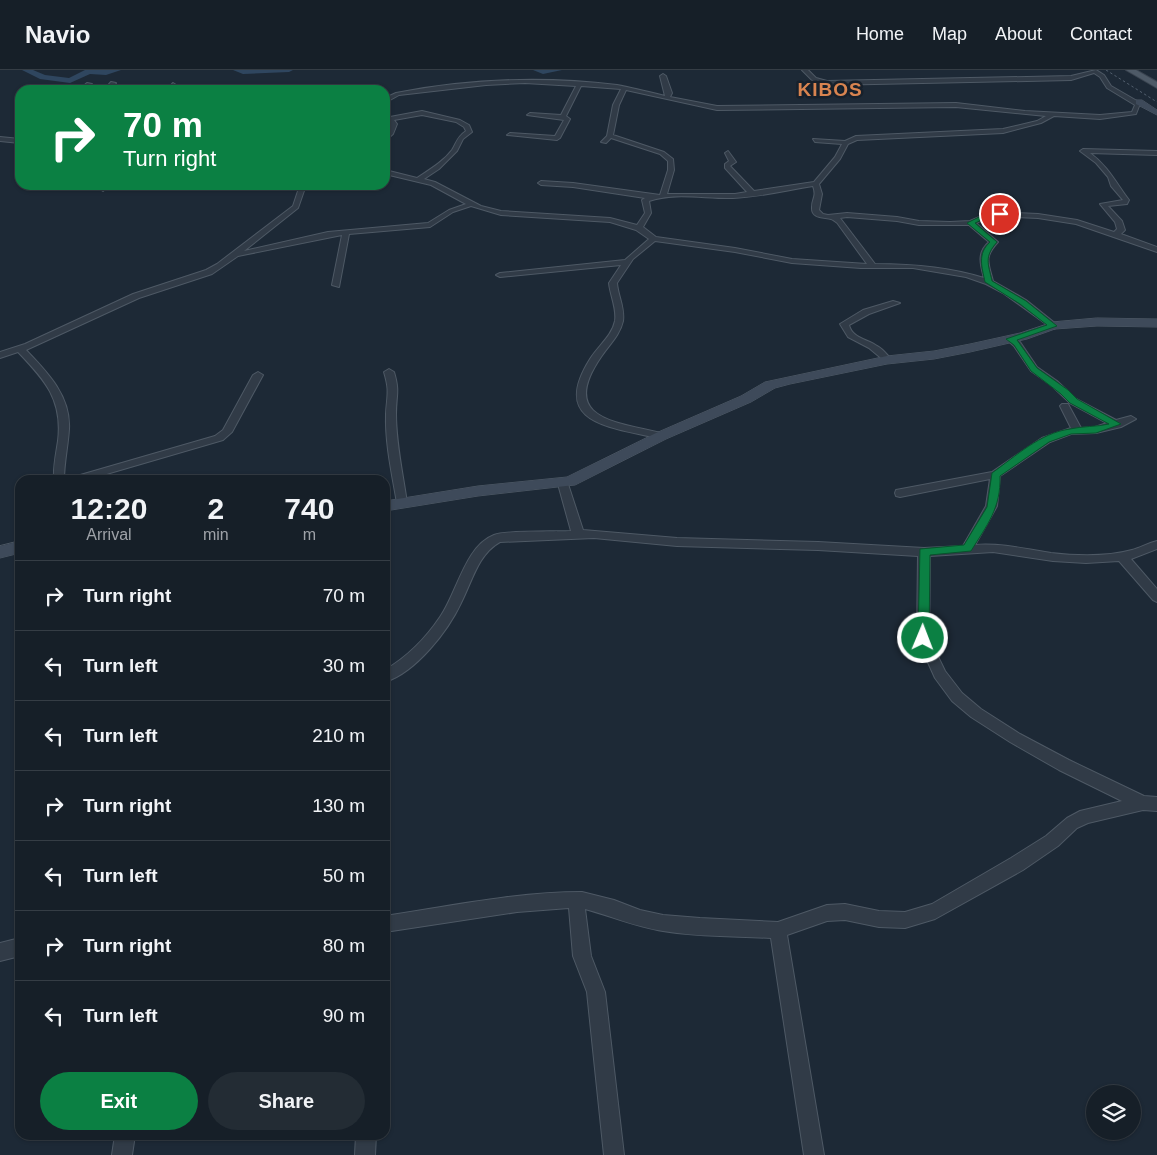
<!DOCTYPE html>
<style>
:root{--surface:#161f28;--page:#232c34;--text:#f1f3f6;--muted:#9ea2a8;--line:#353d45;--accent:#0b8043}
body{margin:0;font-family:Arial,sans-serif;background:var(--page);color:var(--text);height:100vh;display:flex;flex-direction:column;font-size:19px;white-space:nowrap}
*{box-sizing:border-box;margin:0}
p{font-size:16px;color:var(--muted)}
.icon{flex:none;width:28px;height:28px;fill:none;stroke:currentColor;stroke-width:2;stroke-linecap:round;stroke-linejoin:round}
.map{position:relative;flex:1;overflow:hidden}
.drawer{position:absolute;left:15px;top:405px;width:375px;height:665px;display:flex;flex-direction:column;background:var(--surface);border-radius:15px;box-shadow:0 1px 4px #0004,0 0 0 1px var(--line)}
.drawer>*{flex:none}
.banner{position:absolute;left:15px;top:15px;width:375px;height:105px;border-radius:15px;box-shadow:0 1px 4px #0004,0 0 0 1px var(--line);background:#0b8043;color:#fff;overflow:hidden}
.fabs{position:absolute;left:1086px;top:1015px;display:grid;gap:10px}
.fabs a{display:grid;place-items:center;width:55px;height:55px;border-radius:50%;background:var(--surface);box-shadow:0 1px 4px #0004,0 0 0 1px var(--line);font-size:25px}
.pin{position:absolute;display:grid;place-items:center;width:42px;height:42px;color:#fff;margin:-21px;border:2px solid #fff;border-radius:50%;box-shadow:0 1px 5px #0007}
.me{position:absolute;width:55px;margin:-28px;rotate:1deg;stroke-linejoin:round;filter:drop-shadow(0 0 4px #0008)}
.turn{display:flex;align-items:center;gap:18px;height:105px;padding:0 25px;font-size:22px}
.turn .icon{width:65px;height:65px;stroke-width:2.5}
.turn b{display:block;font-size:35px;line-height:42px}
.eta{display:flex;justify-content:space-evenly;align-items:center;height:85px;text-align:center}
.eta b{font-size:30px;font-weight:700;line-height:35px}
.button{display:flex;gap:10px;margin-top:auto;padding:10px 25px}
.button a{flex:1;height:58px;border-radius:30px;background:var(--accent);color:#fff;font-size:20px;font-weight:700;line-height:58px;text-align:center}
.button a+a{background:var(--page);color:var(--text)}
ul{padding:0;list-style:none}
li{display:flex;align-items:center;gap:15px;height:70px;padding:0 25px;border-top:1px solid var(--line)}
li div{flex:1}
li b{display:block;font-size:19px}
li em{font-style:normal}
header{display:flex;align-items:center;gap:30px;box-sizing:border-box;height:70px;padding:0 25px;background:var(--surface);border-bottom:1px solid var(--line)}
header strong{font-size:24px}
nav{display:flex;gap:28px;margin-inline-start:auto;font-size:18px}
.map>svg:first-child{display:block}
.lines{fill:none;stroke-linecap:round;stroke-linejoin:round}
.river{fill:#2f465f;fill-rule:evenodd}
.street-casing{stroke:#4e5965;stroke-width:2}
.secondary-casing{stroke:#4e5965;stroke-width:1}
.primary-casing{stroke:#3a4450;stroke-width:2}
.street{fill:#313b47;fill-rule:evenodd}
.secondary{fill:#3e4a5a;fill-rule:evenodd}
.primary{fill:#4e5a67;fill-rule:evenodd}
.rail{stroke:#525f6e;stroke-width:1;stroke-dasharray:2.5 2.5;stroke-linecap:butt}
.route{fill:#0b8043;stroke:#07532c}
.labels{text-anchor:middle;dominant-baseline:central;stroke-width:5;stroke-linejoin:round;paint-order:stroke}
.far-district-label{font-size:19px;font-weight:bold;letter-spacing:1px;fill:#d98450;stroke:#17202b}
</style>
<header>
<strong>Navio</strong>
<nav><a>Home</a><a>Map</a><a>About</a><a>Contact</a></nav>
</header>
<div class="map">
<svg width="1157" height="1085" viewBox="0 0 1157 1085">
<rect width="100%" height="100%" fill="#1d2936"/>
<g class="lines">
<g class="river">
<path d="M22 0H33L45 5 69 8 85 0H121L106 5 90 4 70 13 40 9Z"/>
<path d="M233 0H293L289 2 243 4Z"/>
<path d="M533 0H562L543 4Z"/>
</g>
<g class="street-casing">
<g id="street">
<path d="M802 0H808L816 8 827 11 1071 6 1096 0 1104 5 1111 16 1137 31H1141L1136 44 1100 49 1054 46 1041 53 1003 63 857 70 848 74 840 89 819 114 822 124 819 140 823 144 828 145 847 143 897 147 919 151 950 152 970 151 991 142 1038 144 1077 150 1114 162 1117 159 1115 152 1100 134 1123 130 1111 116 1108 107 1096 93 1080 81 1083 79 1157 81V85L1090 83C1108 96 1116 113 1129 130L1127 134 1108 136 1122 151 1125 160 1121 164 1157 177V182L1076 154 1038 148 992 146 976 153 998 172C984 187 988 192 993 211L1026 230 1056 254V258L1053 259 1003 223 986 214 966 207 913 198H861L792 193 735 182 655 171 633 189 617 213C618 226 625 238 623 251 620 265 609 275 601 287 557 351 619 352 665 364L666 366 661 369C615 357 548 356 590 289 598 276 612 266 615 251 617 238 610 225 609 213L621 195 500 207 496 205 500 203 625 190 649 169 636 160 610 152 501 145 471 136 453 142 430 157 349 164 339 217 332 215 342 165 238 186 212 204 139 228 26 280C47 302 71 326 69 359 68 376 64 393 64 410H54C53 397 56 384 58 371 63 330 45 310 18 282L0 288V282L25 274 133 224 206 200 217 194 293 136 300 115H306L298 138 244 181 328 162 428 153 449 140 466 134 431 115 385 104V100L417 108C429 100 443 92 452 80 457 72 457 67 466 61L464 57 456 52 422 45 394 50 397 54 393 64 385 71V66L391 57 390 53 385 49V45L390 47 422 41 460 50 469 55 472 62 463 69 457 81 439 99 424 109 435 112 481 136 501 141 610 148 637 155 645 143 642 130 645 128 573 117 541 115 538 113 541 111 573 113 660 125 668 100V91L660 84 611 68 606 73 601 72 607 66 613 35 621 19 581 16 566 46 570 49 560 68 557 70 507 65 510 63 555 66 564 50 527 45 530 43 561 45 576 16 525 13 486 15 399 25 390 30 388 39 385 41V28L396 23C468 9 544 6 617 15 633 18 649 22 665 26L660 6 663 4 666 6 672 23 670 27 717 36 956 33 1025 41 1100 45 1132 42 1135 35 1107 18 1100 7 1094 3 1071 10 827 15 812 10ZM626 20 717 40 956 37 1046 46 1037 51 1003 59 856 66 845 71 813 69 815 72 842 74 835 87 814 112 754 121 731 97 730 96 736 92 728 81 725 83 729 91 725 94V98L747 122 735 124H667L674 100 673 89 664 82 613 65 619 35ZM813 116C817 127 812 128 812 137 811 149 824 147 831 149 832 149 838 153 838 154L867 194 792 189 735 178 656 167 643 157 651 143 649 131C675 122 706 129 733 128 760 127 787 120 813 116ZM847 147 897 151 919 155H969L989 172C977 182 980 194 984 208 949 197 912 194 875 194L840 148Z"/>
<path d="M111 12 116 13 110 20H104Z"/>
<path d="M87 13 92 14 85 20H79Z"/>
<path d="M173 13 176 15 173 20H167Z"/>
<path d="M0 67 20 69V73L0 71Z"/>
<path d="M103 115H109L103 121 100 119Z"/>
<path d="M893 231 900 233 869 244 849 255C852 268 867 269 877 276 883 279 887 285 892 290L887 293 869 278 848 267 840 254 863 240Z"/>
<path d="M1010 266 1020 272 1037 297 1057 311 1076 329 1116 350 1131 346 1136 349 1121 357 1096 363 1071 364 1050 372 1000 406 997 436 975 475C1001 473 1026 479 1051 483 1077 486 1106 487 1132 480 1140 478 1148 473 1157 471V479L1131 489 1157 519V532L1153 530 1119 491 1086 493 1053 491 993 482 930 486 929 568 945 601 962 623 981 639 1020 664 1069 690 1144 726 1157 727V741L1143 740 1088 753 1077 758 1058 776 1023 800 935 849 905 858 879 857 845 850 827 851 787 865 824 1085H804L771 868C735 866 698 867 663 861 636 857 611 846 585 839L591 886 605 922 624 1085H604L587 922 573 886 569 838 517 842 385 862V846C450 836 516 822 582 822L614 830 640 840 663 845 700 848 778 852 827 835 845 834 879 841 905 842 932 834 1011 788 1046 766 1067 748 1080 741 1122 731 1059 700 1010 672 971 647 952 631 935 608 917 568 918 486 818 480 677 476 594 468 500 472C478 484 472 512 461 533 448 561 416 602 385 612V600C407 587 426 568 440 547 457 523 465 476 494 465 507 460 555 462 571 461L558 414 563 410 568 414 583 460 677 468 818 472 924 478 963 476 986 436 990 409 900 427 896 426 895 423 896 420 992 402 1042 368 1071 358 1060 336 1062 334H1068L1081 358 1095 357 1107 353 1070 333 1051 315 1031 301 1014 276 1006 269Z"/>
<path d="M389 299 394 302C400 322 396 325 396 344 396 374 403 404 407 433L402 437 397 433C392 404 385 373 386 344 387 325 390 322 384 302Z"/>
<path d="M258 302 263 305 232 362 223 370 86 410H69L70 408 215 366 223 360 253 305Z"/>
<path d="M20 868V886L0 891V873Z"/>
<path d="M115 1065H135L132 1085H112Z"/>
<path d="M356 1065H376L375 1085H355Z"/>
</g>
</g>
<g class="secondary-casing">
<g id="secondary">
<path d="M1136 30H1142L1157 40V45L1136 34Z"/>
<path d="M1097 248 1157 249V257L1097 256 1055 259 1027 269 970 282 934 289 887 294 790 314 775 318 751 332 666 369 575 415 478 426 385 441V431L478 416 567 407 656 363 741 326 765 312 887 286 934 281 970 274 1020 263 1053 252Z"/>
<path d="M20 471V483L0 488V476Z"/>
</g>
</g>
<g class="primary-casing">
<path id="primary" d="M1126 0H1136L1157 12V18Z"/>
</g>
<use href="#street" class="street"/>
<use href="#secondary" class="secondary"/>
<use href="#primary" class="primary"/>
<path class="rail" d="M1106 0 1157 32"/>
</g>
<path class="route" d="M1000 142 1003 144 1002 145 989 147 975 153 997 172C984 187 988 193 992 211L1026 231 1057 256 1017 270 1037 298 1068 320 1077 329 1121 354 1096 363 1071 364 1049 372 1000 406C1001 438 987 455 971 481L930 485 929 568 923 573 918 568 920 479 964 475 987 437 992 403C1016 386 1040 363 1070 359 1083 356 1096 357 1109 354L1070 333 1061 324 1031 301 1014 275 1006 269 1047 255 1020 234 985 212C982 197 977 184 990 172L967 153 985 144Z"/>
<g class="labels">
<g class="far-district-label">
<text x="830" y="19">KIBOS</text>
</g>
</g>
</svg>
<div class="fabs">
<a><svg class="icon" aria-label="layers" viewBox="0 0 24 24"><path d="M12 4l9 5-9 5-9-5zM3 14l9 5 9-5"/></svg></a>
</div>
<div class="pin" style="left:1000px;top:144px;background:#d93025"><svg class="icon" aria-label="arrive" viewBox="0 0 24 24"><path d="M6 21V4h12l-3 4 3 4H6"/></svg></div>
<svg class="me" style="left:923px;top:568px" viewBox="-20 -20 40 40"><circle r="17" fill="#0b8043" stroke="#fff" stroke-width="3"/><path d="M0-11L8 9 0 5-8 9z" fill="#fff"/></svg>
<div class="banner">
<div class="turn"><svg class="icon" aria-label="right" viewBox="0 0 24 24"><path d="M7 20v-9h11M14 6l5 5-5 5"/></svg><div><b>70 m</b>Turn right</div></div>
</div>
<section class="drawer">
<div class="eta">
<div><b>12:20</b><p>Arrival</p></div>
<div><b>2</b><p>min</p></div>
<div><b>740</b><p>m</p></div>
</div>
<ul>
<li><svg class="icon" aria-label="right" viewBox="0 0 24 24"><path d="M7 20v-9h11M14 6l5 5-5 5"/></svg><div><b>Turn right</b></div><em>70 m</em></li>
<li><svg class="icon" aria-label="left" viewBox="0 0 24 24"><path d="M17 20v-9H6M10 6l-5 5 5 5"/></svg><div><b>Turn left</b></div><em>30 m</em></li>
<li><svg class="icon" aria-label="left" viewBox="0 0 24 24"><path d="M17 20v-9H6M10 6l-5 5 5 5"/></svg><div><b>Turn left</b></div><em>210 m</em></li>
<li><svg class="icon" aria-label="right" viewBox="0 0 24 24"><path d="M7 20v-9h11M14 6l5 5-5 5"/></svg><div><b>Turn right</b></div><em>130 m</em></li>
<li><svg class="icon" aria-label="left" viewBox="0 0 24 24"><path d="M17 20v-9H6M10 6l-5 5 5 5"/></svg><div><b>Turn left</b></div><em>50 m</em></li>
<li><svg class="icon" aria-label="right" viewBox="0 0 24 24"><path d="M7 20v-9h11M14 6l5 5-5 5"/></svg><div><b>Turn right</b></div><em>80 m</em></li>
<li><svg class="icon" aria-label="left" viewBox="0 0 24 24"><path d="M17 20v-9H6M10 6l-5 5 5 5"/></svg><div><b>Turn left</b></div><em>90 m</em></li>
</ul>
<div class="button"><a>Exit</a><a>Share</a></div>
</section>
</div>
